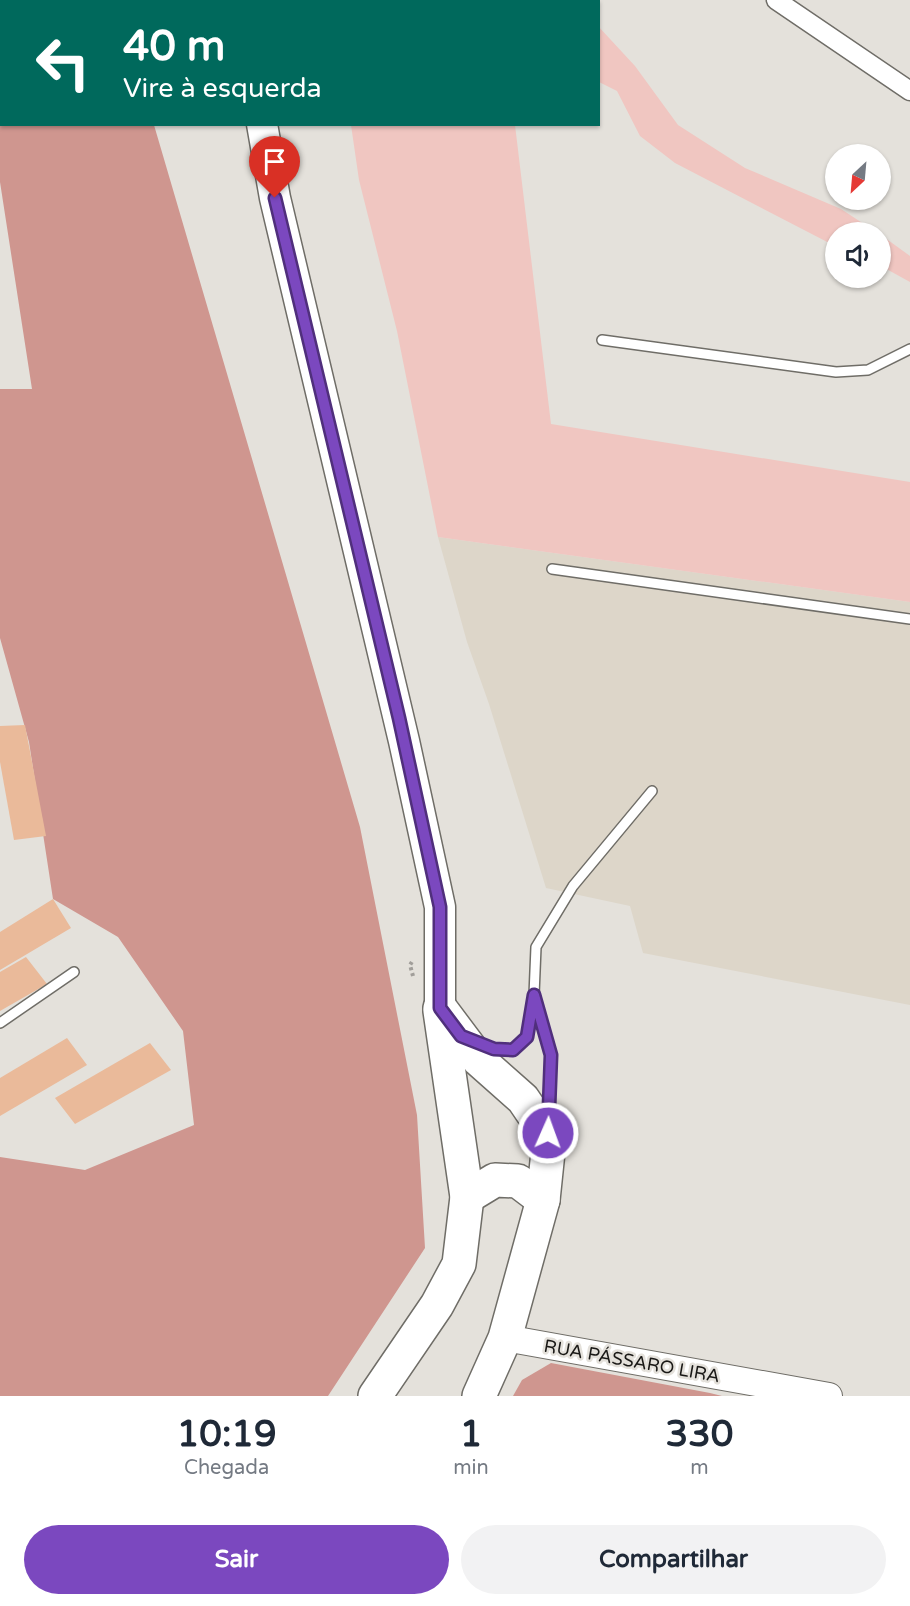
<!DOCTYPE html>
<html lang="pt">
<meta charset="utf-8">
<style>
:root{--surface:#fff;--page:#f2f2f3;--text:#1f2937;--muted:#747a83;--accent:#7b48bf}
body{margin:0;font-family:"Varela Round",sans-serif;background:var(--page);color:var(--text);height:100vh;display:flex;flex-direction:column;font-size:22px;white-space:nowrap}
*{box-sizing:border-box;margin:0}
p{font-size:20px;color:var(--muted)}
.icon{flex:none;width:33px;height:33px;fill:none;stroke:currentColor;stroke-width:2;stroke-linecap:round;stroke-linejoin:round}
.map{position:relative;height:1396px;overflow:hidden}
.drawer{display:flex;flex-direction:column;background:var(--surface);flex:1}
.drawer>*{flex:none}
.top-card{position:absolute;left:0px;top:0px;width:600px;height:126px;box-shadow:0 2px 4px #0004;background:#00695c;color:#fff;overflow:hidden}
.needle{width:39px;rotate:206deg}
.controls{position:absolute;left:825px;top:144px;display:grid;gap:12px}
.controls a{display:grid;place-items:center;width:66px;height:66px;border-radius:50%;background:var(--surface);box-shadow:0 2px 4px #0004;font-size:30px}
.pin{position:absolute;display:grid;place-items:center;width:51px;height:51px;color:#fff;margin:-62px -26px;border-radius:50% 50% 50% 0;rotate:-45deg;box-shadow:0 0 6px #0007}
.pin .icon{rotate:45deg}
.me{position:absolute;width:66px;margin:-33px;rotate:2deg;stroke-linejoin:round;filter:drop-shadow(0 0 4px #0008)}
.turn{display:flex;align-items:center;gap:21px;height:126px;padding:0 24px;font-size:27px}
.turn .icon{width:78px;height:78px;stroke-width:2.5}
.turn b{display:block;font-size:42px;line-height:51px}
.eta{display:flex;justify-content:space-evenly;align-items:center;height:102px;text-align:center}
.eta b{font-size:36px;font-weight:800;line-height:42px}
.button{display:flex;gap:12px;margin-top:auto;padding:12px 24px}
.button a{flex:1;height:69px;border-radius:36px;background:var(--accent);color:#fff;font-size:24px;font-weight:800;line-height:69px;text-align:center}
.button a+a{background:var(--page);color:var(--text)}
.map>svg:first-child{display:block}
.built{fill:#ddd6c9}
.green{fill:#f0c6c1}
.forest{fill:#cf968f}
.building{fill:#eaba9a}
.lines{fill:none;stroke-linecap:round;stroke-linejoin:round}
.lane-casing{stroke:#6f6d67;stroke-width:12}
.street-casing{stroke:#6f6d67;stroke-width:21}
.secondary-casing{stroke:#6f6d67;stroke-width:28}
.primary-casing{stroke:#6f6d67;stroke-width:33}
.highway-casing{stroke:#6f6d67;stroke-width:36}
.path{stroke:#a19e9a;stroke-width:4;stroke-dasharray:3 3;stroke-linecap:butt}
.lane{stroke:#fff;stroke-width:9}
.street{stroke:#fff;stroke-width:18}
.secondary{stroke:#fff;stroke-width:26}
.primary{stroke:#fff;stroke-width:30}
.highway{stroke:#fff;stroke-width:33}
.route-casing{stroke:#502f7c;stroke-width:15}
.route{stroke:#7b48bf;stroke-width:10}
.labels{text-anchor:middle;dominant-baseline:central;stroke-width:5;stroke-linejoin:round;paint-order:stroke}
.street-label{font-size:18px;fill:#191816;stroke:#e4e1db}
</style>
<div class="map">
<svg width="910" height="1396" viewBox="0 0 910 1396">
<rect width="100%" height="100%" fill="#e4e1db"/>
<path class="built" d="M438 537 910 602V1005L643 953 630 906 546 888 489 704 467 642Z"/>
<g class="green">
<path d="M0 0H133L132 2H2V59L0 60Z"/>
<path d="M343 0H572L574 1 343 2Z"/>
<path d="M598 26 635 66 678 125 745 168 841 209 876 232H836L835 246 675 163 640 136 617 91 599 82Z"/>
<path d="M351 125H515L551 424 910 482V602L438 537 397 331 359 180Z"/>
<path d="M881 235 910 256V282L881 266Z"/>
</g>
<g class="forest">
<path d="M1 59 2 124 154 125 360 827 417 1115 425 1248 328 1396H0V1157L85 1170 194 1125 183 1031 118 937 53 899 29 742 0 638V389H32L0 182V60Z"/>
<path d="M551 1363 710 1393 722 1396H513L522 1380Z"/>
</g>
<g class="building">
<path d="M25 725 46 836 14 840 0 762V726Z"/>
<path d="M53 899 71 928 0 970V932Z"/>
<path d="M26 957 47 984 0 1011V972Z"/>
<path d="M67 1038 87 1065 0 1116V1078Z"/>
<path d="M150 1043 171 1070 75 1124 55 1098Z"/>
</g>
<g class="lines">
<g class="lane-casing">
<g id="lane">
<path d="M602 340 836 372 868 370 910 349"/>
<path d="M552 569 910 619"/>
<path d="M536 1001 551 1055 549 1120"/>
<path d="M0 1023 74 972"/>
<path d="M480 1043 494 1049 513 1050 527 1037 534 995 536 947 573 886 652 791"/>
</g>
</g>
<g class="street-casing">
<path id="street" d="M776 0 910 91"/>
</g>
<g class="secondary-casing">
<path id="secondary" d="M505 1338 829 1396"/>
</g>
<g class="primary-casing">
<g id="primary">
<path d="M256 2V0"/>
<path d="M262 124 275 198 404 741 440 907V1008"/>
</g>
</g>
<g class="highway-casing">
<g id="highway">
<path d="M440 1008 479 1060 523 1099 540 1124 548 1152 543 1200 505 1338 479 1396"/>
<path d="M467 1197 495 1180 518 1181 543 1200"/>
<path d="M375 1396 437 1305 459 1264 467 1197 440 1011"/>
</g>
</g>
<path class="path" d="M413 976 410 965 413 960"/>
<use href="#lane" class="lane"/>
<use href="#street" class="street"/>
<use href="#secondary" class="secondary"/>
<use href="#primary" class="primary"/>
<use href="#highway" class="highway"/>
</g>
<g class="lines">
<g class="route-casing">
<path id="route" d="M275 198 399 718 440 907V1008L461 1036 494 1049 513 1050 527 1037 534 995 551 1055 548 1133"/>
</g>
<use href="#route" class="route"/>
</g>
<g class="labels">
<g class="street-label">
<text transform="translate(632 1361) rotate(10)">RUA PÁSSARO LIRA</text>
</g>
</g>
</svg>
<div class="controls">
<a><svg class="needle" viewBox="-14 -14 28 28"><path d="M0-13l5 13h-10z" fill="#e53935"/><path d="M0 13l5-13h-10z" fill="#747a83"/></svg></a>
<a><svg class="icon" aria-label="sound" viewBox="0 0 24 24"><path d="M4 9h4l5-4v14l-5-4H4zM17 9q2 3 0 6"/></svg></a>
</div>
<div class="pin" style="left:275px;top:198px;background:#d93025"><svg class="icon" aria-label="arrive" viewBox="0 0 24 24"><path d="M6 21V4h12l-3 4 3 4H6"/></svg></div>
<svg class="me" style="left:548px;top:1133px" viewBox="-20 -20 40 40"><circle r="17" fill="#7b48bf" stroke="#fff" stroke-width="3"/><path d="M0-11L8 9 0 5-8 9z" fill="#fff"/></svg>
<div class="top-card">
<div class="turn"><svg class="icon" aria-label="left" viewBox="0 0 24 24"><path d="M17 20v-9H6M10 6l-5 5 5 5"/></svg><div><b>40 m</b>Vire à esquerda</div></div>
</div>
</div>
<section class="drawer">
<div class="eta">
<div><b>10:19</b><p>Chegada</p></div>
<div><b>1</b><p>min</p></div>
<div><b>330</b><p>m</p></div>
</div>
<div class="button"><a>Sair</a><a>Compartilhar</a></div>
</section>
